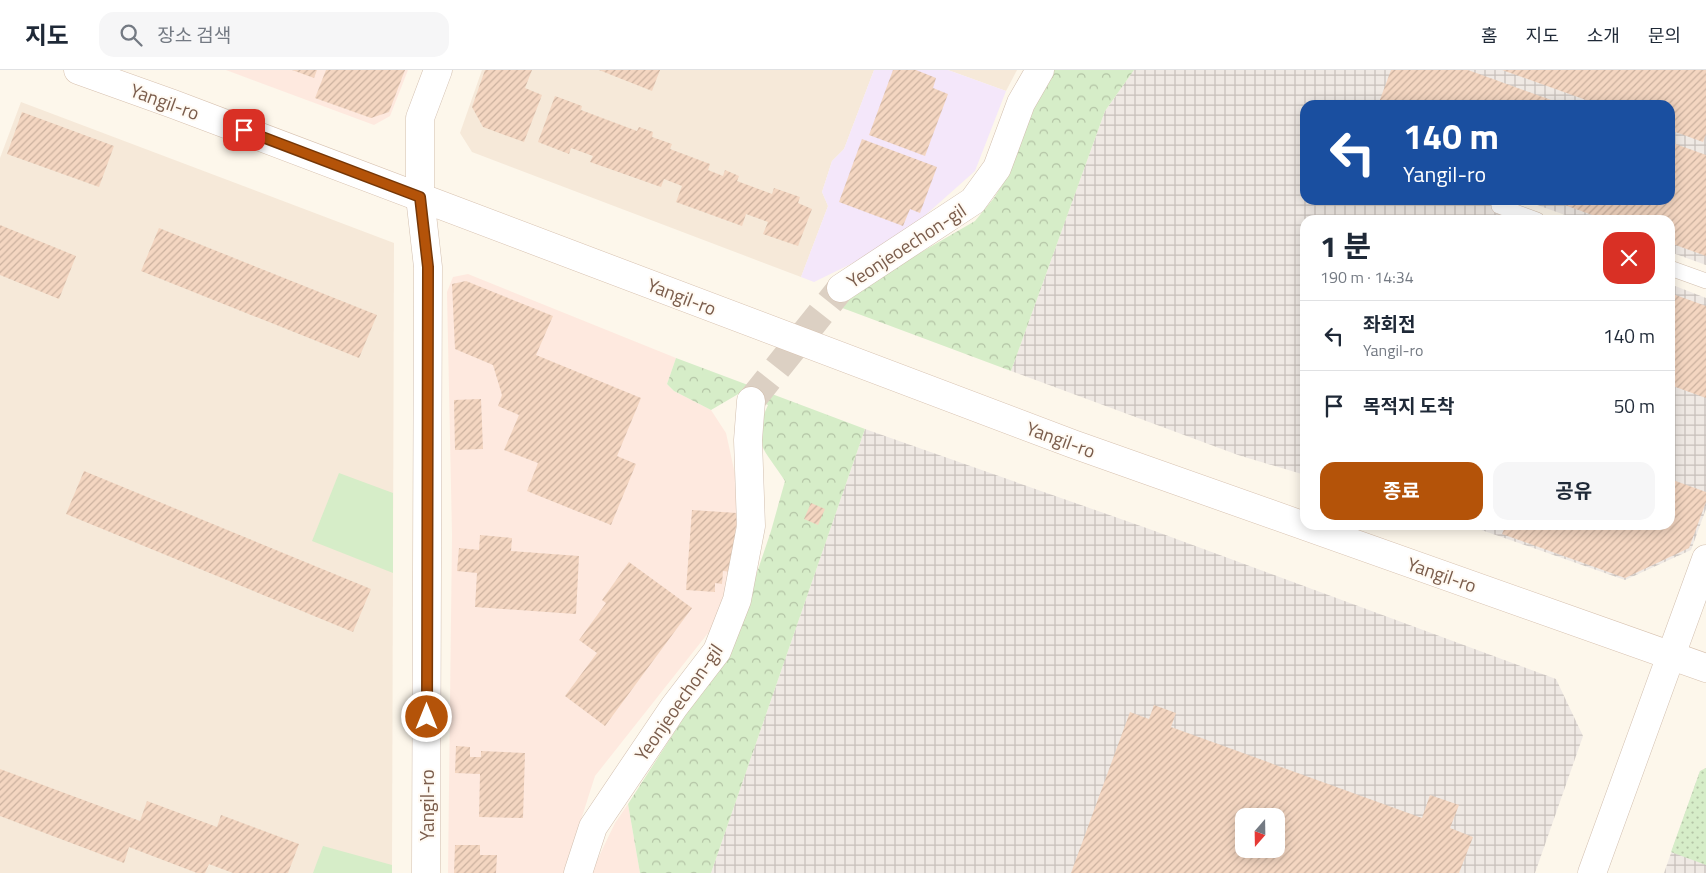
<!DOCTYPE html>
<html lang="ko">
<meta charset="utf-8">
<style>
:root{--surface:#fff;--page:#f6f6f7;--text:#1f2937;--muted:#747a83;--line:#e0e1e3;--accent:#b45309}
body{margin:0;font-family:"Titillium Web","Noto Sans KR",sans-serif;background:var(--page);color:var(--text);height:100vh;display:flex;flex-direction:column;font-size:19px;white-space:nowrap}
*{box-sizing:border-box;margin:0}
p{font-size:16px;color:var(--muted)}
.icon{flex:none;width:28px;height:28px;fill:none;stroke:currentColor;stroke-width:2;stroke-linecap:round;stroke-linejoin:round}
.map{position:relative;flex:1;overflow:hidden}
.drawer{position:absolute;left:1300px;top:145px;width:375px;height:315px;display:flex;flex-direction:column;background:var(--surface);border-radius:15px;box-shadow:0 2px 12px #0003}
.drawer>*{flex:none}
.hud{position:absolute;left:1300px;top:30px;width:375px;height:105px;border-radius:15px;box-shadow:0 2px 12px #0003;background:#1a4fa0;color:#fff;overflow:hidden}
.needle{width:32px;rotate:200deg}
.fabs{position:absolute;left:1235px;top:738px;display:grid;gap:10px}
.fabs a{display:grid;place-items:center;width:50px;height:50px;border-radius:10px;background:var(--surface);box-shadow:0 2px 12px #0003;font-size:25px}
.pin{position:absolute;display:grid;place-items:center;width:42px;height:42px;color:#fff;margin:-21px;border-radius:10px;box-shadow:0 2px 8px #0006}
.me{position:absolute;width:55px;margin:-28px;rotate:0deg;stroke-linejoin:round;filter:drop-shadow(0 0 4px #0008)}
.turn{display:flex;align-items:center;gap:18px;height:105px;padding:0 20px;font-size:22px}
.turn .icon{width:65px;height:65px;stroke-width:2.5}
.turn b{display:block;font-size:35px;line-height:42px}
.round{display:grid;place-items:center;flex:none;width:52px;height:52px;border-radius:15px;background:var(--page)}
.headline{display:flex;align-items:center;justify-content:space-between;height:85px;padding:0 20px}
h1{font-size:30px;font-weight:700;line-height:38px}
.button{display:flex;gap:10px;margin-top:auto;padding:10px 20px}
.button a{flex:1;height:58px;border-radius:15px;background:var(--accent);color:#fff;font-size:20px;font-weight:700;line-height:58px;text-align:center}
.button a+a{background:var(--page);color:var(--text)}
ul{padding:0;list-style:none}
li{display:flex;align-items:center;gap:15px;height:70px;padding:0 20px;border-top:1px solid var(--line)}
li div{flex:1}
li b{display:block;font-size:19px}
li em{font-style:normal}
header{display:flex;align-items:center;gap:30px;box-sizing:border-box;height:70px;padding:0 25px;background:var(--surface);border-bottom:1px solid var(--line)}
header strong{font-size:24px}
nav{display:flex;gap:28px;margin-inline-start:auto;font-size:18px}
.search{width:350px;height:45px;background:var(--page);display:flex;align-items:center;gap:12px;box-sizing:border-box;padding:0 18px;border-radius:15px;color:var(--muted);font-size:19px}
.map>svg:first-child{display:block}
.residential{fill:#f6e9d9}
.commercial{fill:#fee9df}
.industrial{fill:url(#industrial-grid);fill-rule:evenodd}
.education{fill:#f4e7fa}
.grass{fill:url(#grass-dots)}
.forest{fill:url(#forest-crowns)}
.park{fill:#d6edc8}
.building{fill:url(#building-hatch);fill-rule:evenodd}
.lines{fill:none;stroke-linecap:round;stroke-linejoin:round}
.street-tunnel{stroke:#dcd0c3;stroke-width:28;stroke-dasharray:28 14;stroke-linecap:butt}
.lane-casing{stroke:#d2bfaf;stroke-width:16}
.street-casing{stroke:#d2bfaf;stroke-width:29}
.secondary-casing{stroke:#d7c1af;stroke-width:29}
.lane{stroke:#fff;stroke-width:15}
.street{stroke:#fff;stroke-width:28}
.secondary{stroke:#fff;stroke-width:28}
.route-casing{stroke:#753606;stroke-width:12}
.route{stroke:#b45309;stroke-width:9}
.labels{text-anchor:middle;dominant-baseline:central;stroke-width:4;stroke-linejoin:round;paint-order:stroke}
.street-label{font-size:19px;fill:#7b5d4c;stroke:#fffaf3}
</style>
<header>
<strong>지도</strong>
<div class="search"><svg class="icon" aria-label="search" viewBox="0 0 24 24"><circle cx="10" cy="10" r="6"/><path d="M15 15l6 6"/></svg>장소 검색</div>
<nav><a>홈</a><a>지도</a><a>소개</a><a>문의</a></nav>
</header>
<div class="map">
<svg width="1706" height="803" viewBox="0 0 1706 803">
<defs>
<pattern id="industrial-grid" width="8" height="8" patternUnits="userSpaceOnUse" patternTransform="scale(1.25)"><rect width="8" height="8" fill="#efe9e4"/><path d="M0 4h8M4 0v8" fill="none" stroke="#c7c0bb"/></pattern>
<pattern id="grass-dots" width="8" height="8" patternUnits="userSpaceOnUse" patternTransform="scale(1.25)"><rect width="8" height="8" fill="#d6edc8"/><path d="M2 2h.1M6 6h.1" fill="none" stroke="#b3c3a5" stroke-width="1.8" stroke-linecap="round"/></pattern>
<pattern id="forest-crowns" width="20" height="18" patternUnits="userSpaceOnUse" patternTransform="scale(1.25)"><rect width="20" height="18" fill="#d6edc8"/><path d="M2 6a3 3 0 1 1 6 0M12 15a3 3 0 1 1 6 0" fill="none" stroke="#b3c3a5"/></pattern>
<pattern id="building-hatch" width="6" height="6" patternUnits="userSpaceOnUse" patternTransform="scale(1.25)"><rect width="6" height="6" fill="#f4d6c1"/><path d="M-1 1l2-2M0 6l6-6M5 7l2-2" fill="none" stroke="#cbb19f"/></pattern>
</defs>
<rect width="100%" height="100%" fill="#fdf7eb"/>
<g class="residential">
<path d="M482 0H874L844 79 832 91 822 122 828 136 801 207 472 82 460 63Z"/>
<path d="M948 0H1017L1006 21Z"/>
<path d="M21 32 394 173 392 803H0V88Z"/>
</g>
<g class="commercial">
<path d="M226 0H408L390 46 374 55Z"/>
<path d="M468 204 676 288 667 314 674 321 711 340 726 363 742 436 736 507 716 553 595 706 564 803H448L452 465 447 222 453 207Z"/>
<path d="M628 734 640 803H591L615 753Z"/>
</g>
<g class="industrial">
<path d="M1134 0H1706V195L1670 182V150H1579L1523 130H1670V35H1305V130H1519L1512 150H1305V405L1238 385 1011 301 1105 41Z"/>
<path d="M1670 214 1706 228V439L1691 480 1625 510 1467 455H1670Z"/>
<path d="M865 359 1152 460 1556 609 1583 666 1535 803H711ZM1244 746H1276V779H1244Z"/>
<path d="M1706 698V803H1664L1700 701Z"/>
</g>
<path class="education" d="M874 0H948L1006 21 975 101 894 173 814 212 801 207 828 136 822 122 832 91 844 79Z"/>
<path class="grass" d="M1706 698V795L1671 782 1700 701Z"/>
<g class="forest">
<path d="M1053 0H1134L1105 41 1011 301 837 236 854 218 913 187 975 151 994 128 1010 102 1027 49Z"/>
<path d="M676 288 865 359 711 803H640L628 734 735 568 771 461 785 411C764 378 750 374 768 335L740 323 711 340 674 321 667 314Z"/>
</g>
<g class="park">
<path d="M339 403 393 423V503L312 471Z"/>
<path d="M323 776 392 795V803H313Z"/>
</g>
<g class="building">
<path d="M292 0H317L314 8Z"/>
<path d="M326 0H405L389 42 371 48 315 28Z"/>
<path d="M485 0H532L525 18 542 25 524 72 483 57 472 37Z"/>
<path d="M599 0H660L652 21Z"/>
<path d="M893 0H916L936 8 933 18 948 24 925 86 869 65Z"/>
<path d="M1391 0H1468L1565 35H1378Z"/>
<path d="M1502 0H1706V64L1703 72 1670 60V35H1600Z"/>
<path d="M555 26 582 36 581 40 637 61 639 57 653 62 652 67 672 74 670 79 710 94 708 100 723 106 725 100 739 106 737 111 772 124 774 118 800 127 798 133 812 139 798 176 763 164 768 152 746 144 742 156 676 132 682 116 664 109 661 117 590 92 593 86 571 78 569 84 538 72Z"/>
<path d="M22 42 114 76 99 117 7 84Z"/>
<path d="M862 69 937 97 920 143 910 139 903 156 839 132Z"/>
<path d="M1670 72 1706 85V186L1670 173V150H1606L1551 130H1670Z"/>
<path d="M0 155 76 186 59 229 0 205Z"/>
<path d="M159 158 377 245 359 288 141 201Z"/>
<path d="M466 211 553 246 536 285 641 328 617 386 636 394 611 455 527 421 538 393 504 380 519 345 498 336 502 325 493 295 455 279 452 214Z"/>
<path d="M1670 223 1706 236V328L1670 315Z"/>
<path d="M481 329 483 379 455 380 454 330Z"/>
<path d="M84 401 371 519 353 562 66 444Z"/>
<path d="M1670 409 1706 422V432L1689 478 1625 508 1502 464 1506 455H1670Z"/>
<path d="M811 433 825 439 818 455 804 449Z"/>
<path d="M692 440 737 443 732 502 723 501 722 514 715 513V522L686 520Z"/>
<path d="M480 465 512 468 511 481 579 486 576 544 475 537 477 503 457 501 459 478 479 480Z"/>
<path d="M629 492 692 538 605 656 565 626 597 583 579 570 606 533 602 530Z"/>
<path d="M1154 635 1176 643 1171 657 1422 748 1430 725 1459 735 1450 758 1473 767 1459 803H1071L1130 642 1149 649ZM1244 746H1276V779H1244Z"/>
<path d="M456 676 470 677V687H481V681L525 683 523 748 479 747 480 704 455 703Z"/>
<path d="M0 699 140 751 147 731 217 757 221 745 299 774 288 803H233L209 794 205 803H197L129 777 124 793 0 746Z"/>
<path d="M455 775H480V785H497L496 803H454Z"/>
</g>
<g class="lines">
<path class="street-tunnel" d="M751 331 841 218"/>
<g class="lane-casing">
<g id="lane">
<path d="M1499 136 1537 150"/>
<path d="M1670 198 1706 211"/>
</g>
</g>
<g class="street-casing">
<g id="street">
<path d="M841 218 973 131 997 98 1021 33 1040 0"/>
<path d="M426 803 428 197 420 127V48L438 0"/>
<path d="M578 803 593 757 674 637 717 581 737 530 751 456 748 370 751 331"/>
<path d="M1592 803 1706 489"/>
</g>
</g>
<g class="secondary-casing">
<path id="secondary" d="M78 0 173 34 1073 374 1706 598"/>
</g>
<use href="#lane" class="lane"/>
<use href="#street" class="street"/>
<use href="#secondary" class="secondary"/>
</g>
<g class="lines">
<g class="route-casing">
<path id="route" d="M244 60 420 127 428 197 427 647"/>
</g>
<use href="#route" class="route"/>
</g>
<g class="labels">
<g class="street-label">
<text transform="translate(165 31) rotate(20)">Yangil-ro</text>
<text transform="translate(906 175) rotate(-33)">Yeonjeoechon-gil</text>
<text transform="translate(682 226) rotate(21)">Yangil-ro</text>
<text transform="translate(1061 369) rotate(20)">Yangil-ro</text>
<text transform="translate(1442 504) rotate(19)">Yangil-ro</text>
<text transform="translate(678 632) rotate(-55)">Yeonjeoechon-gil</text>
<text transform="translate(426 735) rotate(-90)">Yangil-ro</text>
</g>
</g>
</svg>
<div class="fabs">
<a><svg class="needle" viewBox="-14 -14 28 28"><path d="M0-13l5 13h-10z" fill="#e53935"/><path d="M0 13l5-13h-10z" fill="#747a83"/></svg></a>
</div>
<div class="pin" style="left:244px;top:60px;background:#d93025"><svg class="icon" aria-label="arrive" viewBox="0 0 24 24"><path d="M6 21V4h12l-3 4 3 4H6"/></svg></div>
<svg class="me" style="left:427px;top:647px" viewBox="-20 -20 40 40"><circle r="17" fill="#b45309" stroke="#fff" stroke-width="3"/><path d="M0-11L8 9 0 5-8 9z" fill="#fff"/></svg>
<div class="hud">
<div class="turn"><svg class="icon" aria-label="left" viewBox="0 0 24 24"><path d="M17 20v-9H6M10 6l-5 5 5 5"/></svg><div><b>140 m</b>Yangil-ro</div></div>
</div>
<section class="drawer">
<div class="headline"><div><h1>1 분</h1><p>190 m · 14:34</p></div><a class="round" style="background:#d93025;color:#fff"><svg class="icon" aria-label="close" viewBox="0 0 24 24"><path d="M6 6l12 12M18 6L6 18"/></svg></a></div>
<ul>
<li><svg class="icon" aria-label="left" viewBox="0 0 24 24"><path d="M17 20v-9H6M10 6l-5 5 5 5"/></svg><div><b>좌회전</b><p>Yangil-ro</p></div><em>140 m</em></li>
<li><svg class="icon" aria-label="arrive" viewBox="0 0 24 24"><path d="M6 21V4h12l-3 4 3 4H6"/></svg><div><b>목적지 도착</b></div><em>50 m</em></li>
</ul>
<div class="button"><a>종료</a><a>공유</a></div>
</section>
</div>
